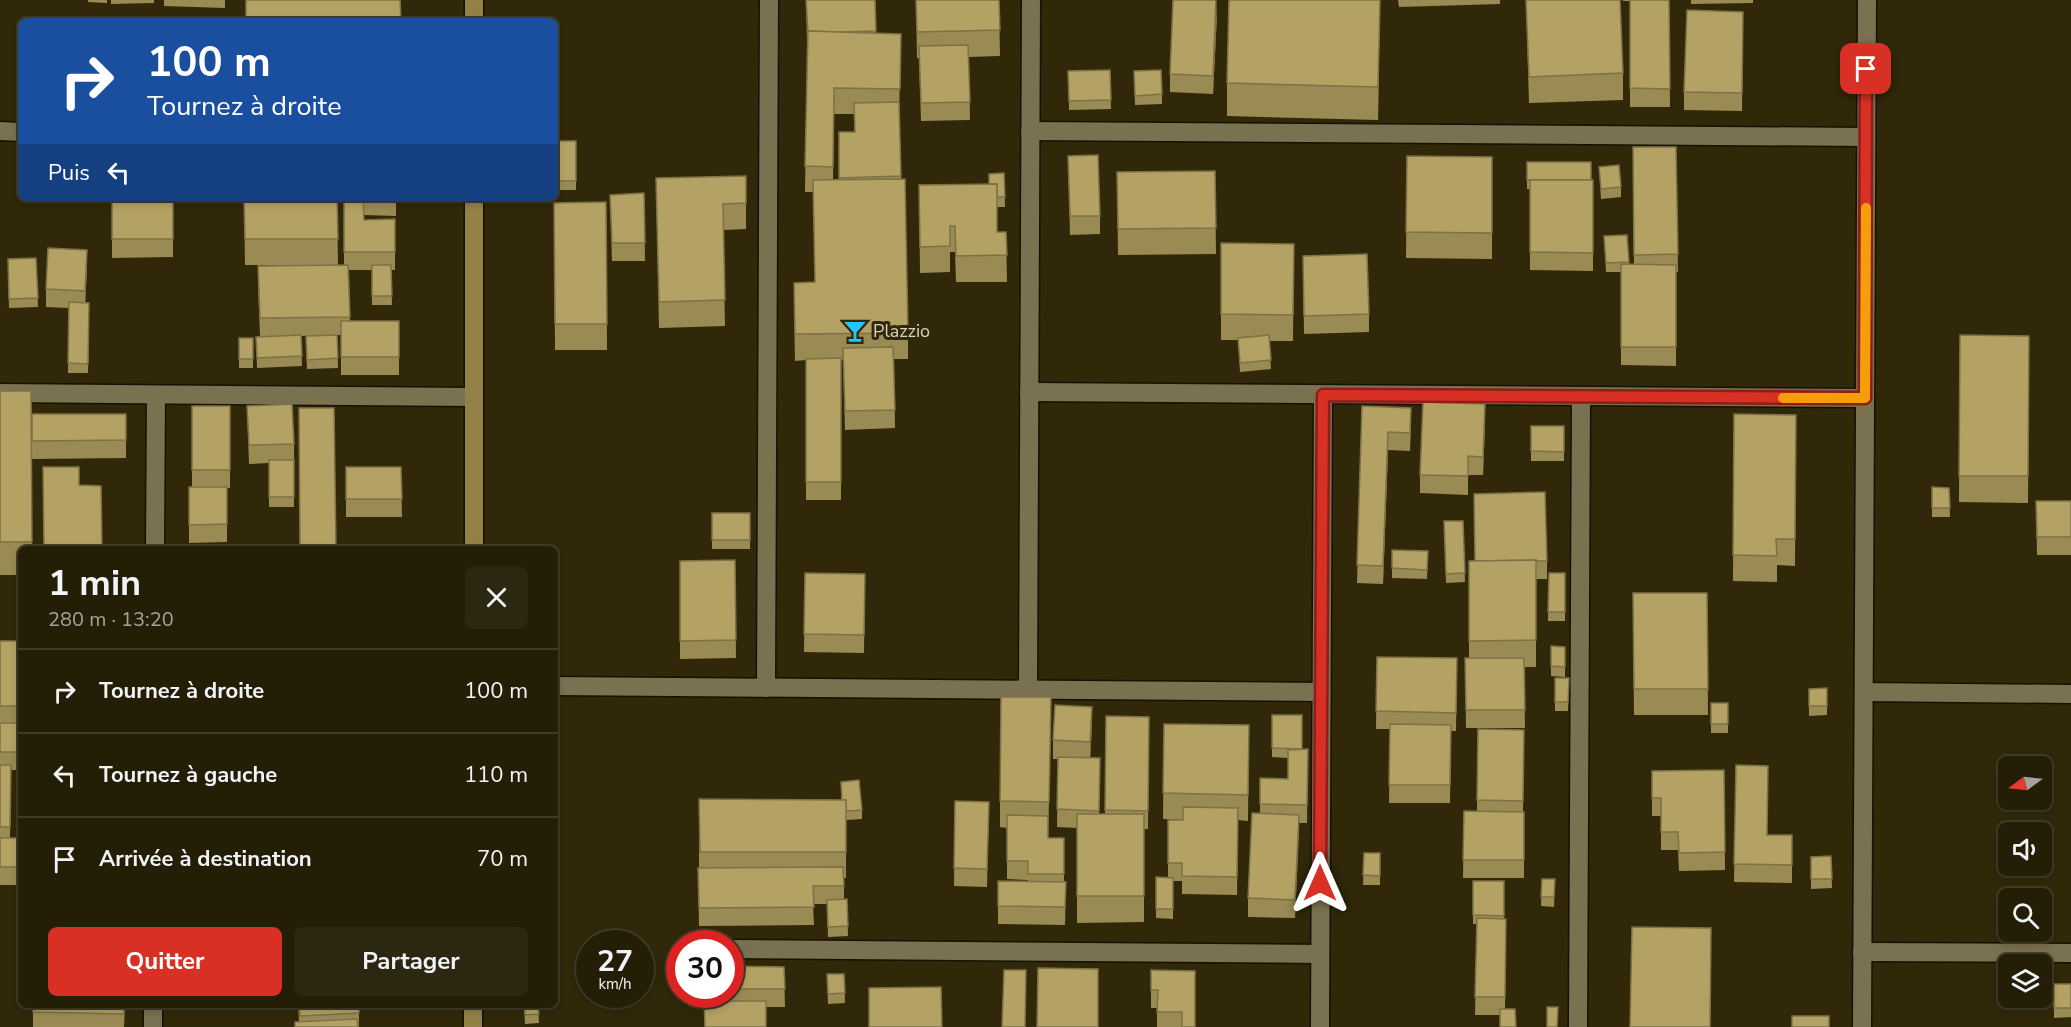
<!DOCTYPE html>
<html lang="fr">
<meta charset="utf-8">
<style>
:root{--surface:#241e07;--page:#2c2711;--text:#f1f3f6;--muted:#a3a29b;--line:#413c28;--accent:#d93025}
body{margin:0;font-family:"Nunito Sans",sans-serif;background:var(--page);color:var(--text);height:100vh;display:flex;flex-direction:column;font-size:22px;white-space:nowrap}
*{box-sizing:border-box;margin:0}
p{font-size:20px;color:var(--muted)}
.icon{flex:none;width:33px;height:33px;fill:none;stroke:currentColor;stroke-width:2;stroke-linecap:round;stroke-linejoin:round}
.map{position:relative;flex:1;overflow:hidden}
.details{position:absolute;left:18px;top:546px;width:540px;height:462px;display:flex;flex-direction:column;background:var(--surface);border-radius:9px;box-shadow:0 3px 9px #0003,0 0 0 2px var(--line)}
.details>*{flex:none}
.guide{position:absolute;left:18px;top:18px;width:540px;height:183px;border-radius:9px;box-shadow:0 3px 9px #0003,0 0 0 2px var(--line);background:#1a4fa0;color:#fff;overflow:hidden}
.needle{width:39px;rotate:255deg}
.tools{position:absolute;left:1998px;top:756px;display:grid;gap:12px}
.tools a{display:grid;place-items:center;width:54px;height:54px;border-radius:9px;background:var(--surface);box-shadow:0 3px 9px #0003,0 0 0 2px var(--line);font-size:30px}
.speed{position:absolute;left:576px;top:930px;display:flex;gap:12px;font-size:30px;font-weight:700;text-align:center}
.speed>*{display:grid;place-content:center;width:78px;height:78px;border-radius:50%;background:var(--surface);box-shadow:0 3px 9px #0003,0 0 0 2px var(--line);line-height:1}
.speed small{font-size:15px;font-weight:400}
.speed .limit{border:9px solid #d22;background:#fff;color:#111}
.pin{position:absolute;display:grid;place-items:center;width:51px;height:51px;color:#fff;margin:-26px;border-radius:12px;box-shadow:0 3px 9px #0006}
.me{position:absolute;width:66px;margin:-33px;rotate:0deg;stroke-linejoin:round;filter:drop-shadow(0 0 4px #0008)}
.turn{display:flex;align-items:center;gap:21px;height:126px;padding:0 30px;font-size:27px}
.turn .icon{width:78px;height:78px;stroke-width:2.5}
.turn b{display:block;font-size:42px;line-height:51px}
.then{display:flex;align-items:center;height:57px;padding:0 30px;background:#0003;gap:12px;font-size:22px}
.round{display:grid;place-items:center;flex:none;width:63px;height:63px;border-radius:9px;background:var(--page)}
.summary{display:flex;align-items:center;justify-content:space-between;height:102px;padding:0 30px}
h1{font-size:36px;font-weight:700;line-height:45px}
.cta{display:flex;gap:12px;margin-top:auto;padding:12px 30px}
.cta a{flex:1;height:69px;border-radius:9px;background:var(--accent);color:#fff;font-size:24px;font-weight:700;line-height:69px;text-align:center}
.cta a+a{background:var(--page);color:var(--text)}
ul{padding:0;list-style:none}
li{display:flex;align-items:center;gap:18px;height:84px;padding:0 30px;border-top:2px solid var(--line)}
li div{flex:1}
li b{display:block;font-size:22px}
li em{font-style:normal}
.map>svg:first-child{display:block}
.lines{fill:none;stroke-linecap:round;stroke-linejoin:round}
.minor-casing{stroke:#171100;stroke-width:21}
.major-casing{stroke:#171100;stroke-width:21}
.minor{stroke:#7a7151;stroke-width:18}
.major{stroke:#928247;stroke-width:18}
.wall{fill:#9a8b55;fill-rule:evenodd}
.shaded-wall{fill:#7d7145}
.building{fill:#b3a263;stroke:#7d7145;stroke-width:1.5}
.route-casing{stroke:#8d1f18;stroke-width:15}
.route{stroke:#d93025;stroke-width:10}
.slow{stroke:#f59e0b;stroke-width:10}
.labels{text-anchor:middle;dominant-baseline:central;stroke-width:6;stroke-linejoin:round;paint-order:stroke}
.poi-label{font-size:18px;fill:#d6d2c0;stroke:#302809;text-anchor:start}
</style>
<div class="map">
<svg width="2071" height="1027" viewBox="0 0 2071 1027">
<rect width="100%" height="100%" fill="#302809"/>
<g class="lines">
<g class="minor-casing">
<g id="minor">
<path d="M0 131 21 132"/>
<path d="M1030 131 1866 137"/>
<path d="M1029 392 1865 398"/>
<path d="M0 393 474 397"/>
<path d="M155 549 156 395"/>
<path d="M555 686 1321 692"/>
<path d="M766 688 769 0"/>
<path d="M1028 690 1031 0"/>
<path d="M1864 692 2071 694"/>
<path d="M730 949 1320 954"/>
<path d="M1862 952 2071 953"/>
<path d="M153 1027V1005"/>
<path d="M1320 1027 1323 395"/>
<path d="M1578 1027 1581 397"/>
<path d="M1862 1027 1867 0"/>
</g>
</g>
<g class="major-casing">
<g id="major">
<path d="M474 21V0"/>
<path d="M474 549V198"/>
<path d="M473 1027V1005"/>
</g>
</g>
<use href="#minor" class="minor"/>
<use href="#major" class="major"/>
</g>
<g class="wall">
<path d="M88 0H107V3L88 2Z"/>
<path d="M111 0H154V3L111 4Z"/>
<path d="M164 0H225V8L164 6Z"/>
<path d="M806 0H875L876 33 901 34 899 115 901 179 908 333V359H894L895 428 845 430 843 360H841V500H806V360L795 361 794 309 815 282 813 192H805L807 44ZM834 114H854V132H839V180H833Z"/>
<path d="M916 0H999L1000 56 969 57 970 120 921 121 919 58H917Z"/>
<path d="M1380 0 1378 120 1227 116V83Z"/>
<path d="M1398 0H1500V4L1399 7Z"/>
<path d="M1526 0 1623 73V100L1529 103Z"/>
<path d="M1623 0H1669L1670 107H1630V1H1623Z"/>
<path d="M1691 0H1753V3L1691 4Z"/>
<path d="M1743 12 1742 111 1684 110V92Z"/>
<path d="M1217 15 1213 94 1170 92V74Z"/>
<path d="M1110 70 1111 109 1069 110 1068 71Z"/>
<path d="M1134 71 1162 94V104L1135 105Z"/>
<rect x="555" y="141" width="21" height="49"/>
<path d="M1633 147H1676L1678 272H1676V366L1621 365V272H1606L1604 236 1627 235 1629 264H1634Z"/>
<path d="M1068 156 1100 216V234L1070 235Z"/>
<path d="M1407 156 1492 157V259L1406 258Z"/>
<path d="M1527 162 1593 180V271L1530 270V189H1527Z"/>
<path d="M1599 167 1621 187V197L1601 199Z"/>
<path d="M1215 171 1216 254 1118 255 1117 172Z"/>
<path d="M1004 173 1005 207H997V232H1006L1007 282H956L955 252H950V272L920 273 919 185 989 184Z"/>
<path d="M746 176V229L723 230 725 326 659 328 656 178Z"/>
<path d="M644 193 645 261H612L610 195Z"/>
<path d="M112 198H173V257L112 258Z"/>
<path d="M244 198H337L338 265H245Z"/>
<path d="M344 198H396V216L364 215V220L395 219V270H391L392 305H372V270H349L350 321H399V375H341V335L301 336 302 366 257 368 256 337 284 336H260L258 284 344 265Z"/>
<path d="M606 202 607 350H555L554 203Z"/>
<path d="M1221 243 1294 244 1293 341H1269L1271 369 1240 372 1238 340H1221Z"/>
<path d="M1303 256 1369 314V332L1304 334Z"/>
<path d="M36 258 38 307 9 308 8 269Z"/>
<path d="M87 268 85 303H89L88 373H68L69 308 46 307V289Z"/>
<path d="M337 335 338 368 307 369 306 345Z"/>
<path d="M1960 335 2029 336 2028 503 1959 502Z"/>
<rect x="239" y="338" width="14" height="30"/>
<path d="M0 391H31L32 549H21V575H0Z"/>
<path d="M192 406H230V488H227V542L189 543V487H192Z"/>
<path d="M247 406 294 444V507H269V463L249 464Z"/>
<path d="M1362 406 1411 426 1410 451 1388 450 1383 584 1357 583Z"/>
<path d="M32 414H126V458L32 459Z"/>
<path d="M1734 414 1796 415 1795 566 1777 565V582L1733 581Z"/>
<path d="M1485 422 1483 475H1468V495L1420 493V475Z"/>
<rect x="1531" y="426" width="33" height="35"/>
<path d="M43 467 79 485 101 486 102 549H44Z"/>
<path d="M346 467H401L402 517H346Z"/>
<path d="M1932 487 1949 488 1950 517H1932Z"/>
<path d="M2036 501H2071V555H2037Z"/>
<rect x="712" y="513" width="38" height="36"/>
<path d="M1444 521H1463L1465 582 1446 583Z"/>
<path d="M1392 550 1428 551 1427 579 1392 578Z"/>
<path d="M735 560 736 658 680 659V561Z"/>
<path d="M1469 561H1547V579H1536V667H1524L1525 728H1466L1465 658H1469Z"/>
<path d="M805 573 865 574 864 653 804 652Z"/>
<path d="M1549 573H1565V621H1548Z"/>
<path d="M1633 593H1707L1708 715H1634Z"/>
<path d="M0 641H21V770H11L10 838H21V885H0Z"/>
<path d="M1551 646 1565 647V677L1551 676Z"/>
<path d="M1377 657 1457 658 1456 731H1451L1450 803H1389L1390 729H1376Z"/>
<path d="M1555 678H1569L1568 711H1555Z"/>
<path d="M1827 688V715L1809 716V689Z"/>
<rect x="1711" y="703" width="17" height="30"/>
<path d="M1272 715 1302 749H1308L1307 823H1299L1295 918 1248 917V898L1260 813V778L1288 779V758L1272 757Z"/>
<path d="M1106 716 1149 717 1148 829H1144V922L1077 923V828L1057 827 1058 759H1053V740L1092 725 1090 758 1100 776 1099 814H1105Z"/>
<path d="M1051 723 1048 838H1064V881L1066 882 1065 925 998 924V881H1028V880L1007 879V828L1000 827V801Z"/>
<path d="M1164 724 1249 725 1248 821 1238 820 1237 895 1182 894V881H1173V919L1156 918V877L1168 878V820H1183L1163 819Z"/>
<path d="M1478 729 1524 730 1523 812H1524V878H1463L1464 811H1477Z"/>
<path d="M1736 765 1767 835H1792V883L1734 882Z"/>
<path d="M1724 770 1725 870 1679 871 1678 850H1661V816H1652V771Z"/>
<path d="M841 782 862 810V819L846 820V878H844V900L847 899 848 936 828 937 827 904H813L814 925 699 926 698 868H699V799L841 800Z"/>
<path d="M955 801 989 802 987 887 954 886Z"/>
<path d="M1364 853H1380V885H1363Z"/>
<path d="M1831 856 1832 888 1811 889V857Z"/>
<path d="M1542 879H1555L1554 907 1541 906Z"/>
<path d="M1473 881H1504V919H1506L1505 1009 1500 1015H1475L1477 924H1473Z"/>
<path d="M730 966 784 967 785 1007H766L719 1001V994H730Z"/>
<path d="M1151 970 1195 1027H1157V1008H1151Z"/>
<path d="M827 974H844L845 1003 828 1004Z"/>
<path d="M2054 984H2071V1017L2054 1018Z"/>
<path d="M33 1005H125L124 1027H33Z"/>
<path d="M298 1005H359V1027H295L299 1021Z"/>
<path d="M524 1005H538L539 1023 525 1024Z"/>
</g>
<g class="shaded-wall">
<path d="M1217 0V15L1213 94V76Z"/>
<path d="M1380 0 1378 120V87Z"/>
<path d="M87 250V268L85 309V291Z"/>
<path d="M1485 404V422L1483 475V457Z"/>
<path d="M1388 432V450L1383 584V566Z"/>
<path d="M1092 707V725L1090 761V742Z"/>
<path d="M1299 815V833L1295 918V900Z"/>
</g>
<g class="building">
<path d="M246 0H400L401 21H246Z"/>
<path d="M806 0H875L876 31 837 32 808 31Z"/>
<path d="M916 0H999L1000 30 917 32Z"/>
<path d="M1173 0H1216L1213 76 1170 74Z"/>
<path d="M1229 0H1380L1378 87 1227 83Z"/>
<path d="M1526 0H1620L1623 73 1529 77Z"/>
<path d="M1630 0H1669L1670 89 1630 88Z"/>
<path d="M1687 10 1743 12 1742 93 1684 92Z"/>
<path d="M808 31 901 34 900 89 834 88 833 167 805 166Z"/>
<path d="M968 45 970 102 921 103 919 46Z"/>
<path d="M1110 70 1111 100 1069 101 1068 71Z"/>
<path d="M1161 70 1162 94 1135 96 1134 71Z"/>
<path d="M899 102 901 176 839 178V132H855L854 103Z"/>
<rect x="555" y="141" width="21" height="40"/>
<path d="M1633 147H1676L1678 254 1634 255Z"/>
<path d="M1098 155 1100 216H1070L1068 156Z"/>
<path d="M1407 156 1492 157V233L1406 232Z"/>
<rect x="1527" y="162" width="64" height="18"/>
<path d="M1619 165 1621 187 1601 189 1599 167Z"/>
<path d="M1215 171 1216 228 1118 229 1117 172Z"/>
<path d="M1004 173 1005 197H997V184H989V174Z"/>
<path d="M746 176V203L723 204 725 300 659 302 656 178Z"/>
<path d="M905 179 908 333 795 334 794 283 815 282 813 180Z"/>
<path d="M1530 180H1593V253L1530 252Z"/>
<path d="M997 184V232H1006L1007 255 956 256 955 226H950V246L920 247 919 185Z"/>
<path d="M644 193 645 243H612L610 195Z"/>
<rect x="112" y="198" width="61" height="41"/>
<path d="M244 198H337L338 239H245Z"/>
<path d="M344 198H363L364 220 395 219V252H344Z"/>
<path d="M606 202 607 324H555L554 203Z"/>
<path d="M1627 235 1629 262 1606 263 1604 236Z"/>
<path d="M1221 243 1294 244 1293 315 1221 314Z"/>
<path d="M48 248 87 250 85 291 46 289Z"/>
<path d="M1367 254 1369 314 1304 316 1303 256Z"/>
<path d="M36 258 38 298 9 299 8 259Z"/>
<path d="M1621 264 1676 265V347H1621Z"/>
<path d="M348 265 350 317 260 318 258 266Z"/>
<path d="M372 265H391L392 296H372Z"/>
<path d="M69 302 89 303 88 364 68 363Z"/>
<rect x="341" y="321" width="58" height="36"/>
<path d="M301 335 302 356 257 358 256 337Z"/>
<path d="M337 335 338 358 307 360 306 336Z"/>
<path d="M1269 335 1271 360 1240 363 1238 338Z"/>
<path d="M1960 335 2029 336 2028 476H1959Z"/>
<rect x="239" y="338" width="14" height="21"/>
<path d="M893 347 895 410 845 411 843 348Z"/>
<path d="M841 358V482H806V359Z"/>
<path d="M0 391H31L32 542H0Z"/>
<path d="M1423 402 1485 404 1483 457 1468 456V476L1420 475Z"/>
<path d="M292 404 294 444 249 445 247 406Z"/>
<rect x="192" y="406" width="38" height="64"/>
<path d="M1362 406 1411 408 1410 433 1388 432 1383 566 1357 565Z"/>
<path d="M299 408H334L336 549H300Z"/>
<path d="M32 414H126V440L32 441Z"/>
<path d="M1734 414 1796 415 1795 539H1776L1777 556 1733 555Z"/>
<path d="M1531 426H1564V452L1531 451Z"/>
<rect x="269" y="460" width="25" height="37"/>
<path d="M43 467H79V485L101 486 102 547 44 548Z"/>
<path d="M346 467H401L402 499H346Z"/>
<path d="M189 487H227V524L189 525Z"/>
<path d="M1932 487 1949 488 1950 508H1932Z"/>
<path d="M1545 492 1547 561H1536V560L1475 561 1474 494Z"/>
<path d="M2036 501H2071V537H2037Z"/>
<rect x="712" y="513" width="38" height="27"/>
<path d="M1444 521H1463L1465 573 1446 574Z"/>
<path d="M228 546V549H210V547Z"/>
<path d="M1392 550 1428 551 1427 570 1392 568Z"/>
<path d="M735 560 736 640 680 641V561Z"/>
<path d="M1536 560V640L1469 641V561Z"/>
<path d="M805 573 865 574 864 635 804 634Z"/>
<path d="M1549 573H1565V612H1548Z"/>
<path d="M1633 593H1707L1708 689H1634Z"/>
<rect x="0" y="641" width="21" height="65"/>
<path d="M1551 646 1565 647V667L1551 666Z"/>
<path d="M1377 657 1457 658 1456 713 1376 711Z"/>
<path d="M1465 658H1524L1525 710H1466Z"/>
<path d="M1555 678H1569L1568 702H1555Z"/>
<path d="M1827 688V706H1809V689Z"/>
<path d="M1001 697H1051L1049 802 1000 801Z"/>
<rect x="1711" y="703" width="17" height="21"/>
<path d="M1055 705 1092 707 1090 742 1053 740Z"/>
<path d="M1272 715H1302V749L1272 748Z"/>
<path d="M1106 716 1149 717 1148 811 1105 810Z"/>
<rect x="0" y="723" width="21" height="29"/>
<path d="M1164 724 1249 725 1248 795 1163 793Z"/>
<path d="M1390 724 1451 725 1450 785H1389Z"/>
<path d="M1478 729 1524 730 1523 801 1477 800Z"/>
<path d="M1308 749 1307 805 1260 804V778L1288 779V750Z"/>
<path d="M1058 757 1100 758 1099 811 1057 809Z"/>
<path d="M0 765H11L10 827H0Z"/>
<path d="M1736 765 1768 766 1767 835H1792V865L1734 864Z"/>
<path d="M1724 770 1725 852 1679 853 1678 832H1661V798H1652V771Z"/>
<path d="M859 780 862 810 846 811V800H842L841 782Z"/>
<path d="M699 799 846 800V852H700Z"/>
<path d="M955 801 989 802 987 869 954 868Z"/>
<path d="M1183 807 1238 808 1237 877 1182 876V863H1168V820H1183Z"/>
<path d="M1464 811 1524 812V860H1463Z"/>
<path d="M1252 813 1299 815 1295 900 1248 898Z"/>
<rect x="1077" y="814" width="67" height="82"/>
<path d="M1007 815 1048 816V838H1064V874H1028V861H1007Z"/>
<rect x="0" y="838" width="21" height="29"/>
<path d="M1364 853H1380V876L1363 875Z"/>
<path d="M1831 856 1832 879H1811V857Z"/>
<path d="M843 867 844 886H813L814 907 699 908 698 868Z"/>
<path d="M1156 877 1173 878V909H1156Z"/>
<path d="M1542 879H1555L1554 897H1541Z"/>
<path d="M998 881 1066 882 1065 907 998 906Z"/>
<path d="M1473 881H1504V916L1473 915Z"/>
<path d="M847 899 848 926 828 927 827 900Z"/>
<path d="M1477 918 1506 919 1505 997H1475Z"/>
<path d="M1632 927 1711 928 1710 1027H1630Z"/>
<path d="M730 966 784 967 785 989H730Z"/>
<path d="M1038 968 1098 969V1027H1037Z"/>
<path d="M1004 970H1026L1025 1027H1002Z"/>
<path d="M1151 970 1195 971V1027H1182V1012H1157L1158 990H1151Z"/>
<path d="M827 974H844L845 993 828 994Z"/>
<rect x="2054" y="984" width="17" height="24"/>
<path d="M941 987 942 1027H869V988Z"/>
<path d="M704 1001H766V1027H705Z"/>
<path d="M33 1005H124V1014L33 1012Z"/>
<path d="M299 1005H359V1013L300 1016Z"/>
<path d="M524 1005H538L539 1014 525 1015Z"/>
<path d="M1547 1007H1558L1557 1027H1547Z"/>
<path d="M1500 1009H1515L1516 1027H1500Z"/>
<rect x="1792" y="1016" width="37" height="11"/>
<path d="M357 1019 358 1027H295V1022Z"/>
</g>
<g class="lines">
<g class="route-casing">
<path id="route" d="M1320 883 1323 395 1865 398 1866 69"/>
</g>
<use href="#route" class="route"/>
<path class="slow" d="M1783 398H1865L1866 208"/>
</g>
<defs>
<g id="bar-bare" transform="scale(1.8)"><path d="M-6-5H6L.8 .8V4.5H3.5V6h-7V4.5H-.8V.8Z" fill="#1fc9fd" stroke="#302809" stroke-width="2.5" paint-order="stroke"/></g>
</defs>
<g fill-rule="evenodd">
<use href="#bar-bare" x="855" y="331"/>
</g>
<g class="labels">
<g class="poi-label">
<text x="873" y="331">Plazzio</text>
</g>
</g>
</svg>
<div class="tools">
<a><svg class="needle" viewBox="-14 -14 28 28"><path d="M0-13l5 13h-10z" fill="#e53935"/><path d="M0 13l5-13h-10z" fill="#a3a29b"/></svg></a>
<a><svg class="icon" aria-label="sound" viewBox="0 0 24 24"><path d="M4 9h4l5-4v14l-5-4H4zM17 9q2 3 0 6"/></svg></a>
<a><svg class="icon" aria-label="search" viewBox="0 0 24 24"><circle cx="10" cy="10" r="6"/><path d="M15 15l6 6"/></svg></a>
<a><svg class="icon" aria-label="layers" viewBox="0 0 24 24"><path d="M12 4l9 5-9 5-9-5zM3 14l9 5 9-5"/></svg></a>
</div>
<div class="speed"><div>27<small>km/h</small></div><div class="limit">30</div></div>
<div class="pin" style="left:1866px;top:69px;background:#d93025"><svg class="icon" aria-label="arrive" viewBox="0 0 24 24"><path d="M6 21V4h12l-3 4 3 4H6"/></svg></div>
<svg class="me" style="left:1320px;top:883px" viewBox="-20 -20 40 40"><path d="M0-17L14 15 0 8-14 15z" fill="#d93025" stroke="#fff" stroke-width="4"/></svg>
<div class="guide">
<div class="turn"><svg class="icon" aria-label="right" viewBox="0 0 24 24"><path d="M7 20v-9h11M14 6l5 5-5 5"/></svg><div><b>100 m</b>Tournez à droite</div></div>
<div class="then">Puis<svg class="icon" aria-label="left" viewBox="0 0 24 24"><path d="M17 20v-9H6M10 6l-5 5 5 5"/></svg></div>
</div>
<section class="details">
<div class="summary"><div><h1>1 min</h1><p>280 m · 13:20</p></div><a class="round"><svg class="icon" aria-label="close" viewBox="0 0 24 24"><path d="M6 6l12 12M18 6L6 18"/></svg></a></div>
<ul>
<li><svg class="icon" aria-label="right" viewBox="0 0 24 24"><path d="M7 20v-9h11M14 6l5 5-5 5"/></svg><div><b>Tournez à droite</b></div><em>100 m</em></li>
<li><svg class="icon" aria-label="left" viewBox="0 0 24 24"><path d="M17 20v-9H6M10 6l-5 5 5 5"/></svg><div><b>Tournez à gauche</b></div><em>110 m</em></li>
<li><svg class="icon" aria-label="arrive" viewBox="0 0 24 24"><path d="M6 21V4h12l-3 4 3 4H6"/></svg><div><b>Arrivée à destination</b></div><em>70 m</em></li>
</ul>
<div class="cta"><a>Quitter</a><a>Partager</a></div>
</section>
</div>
